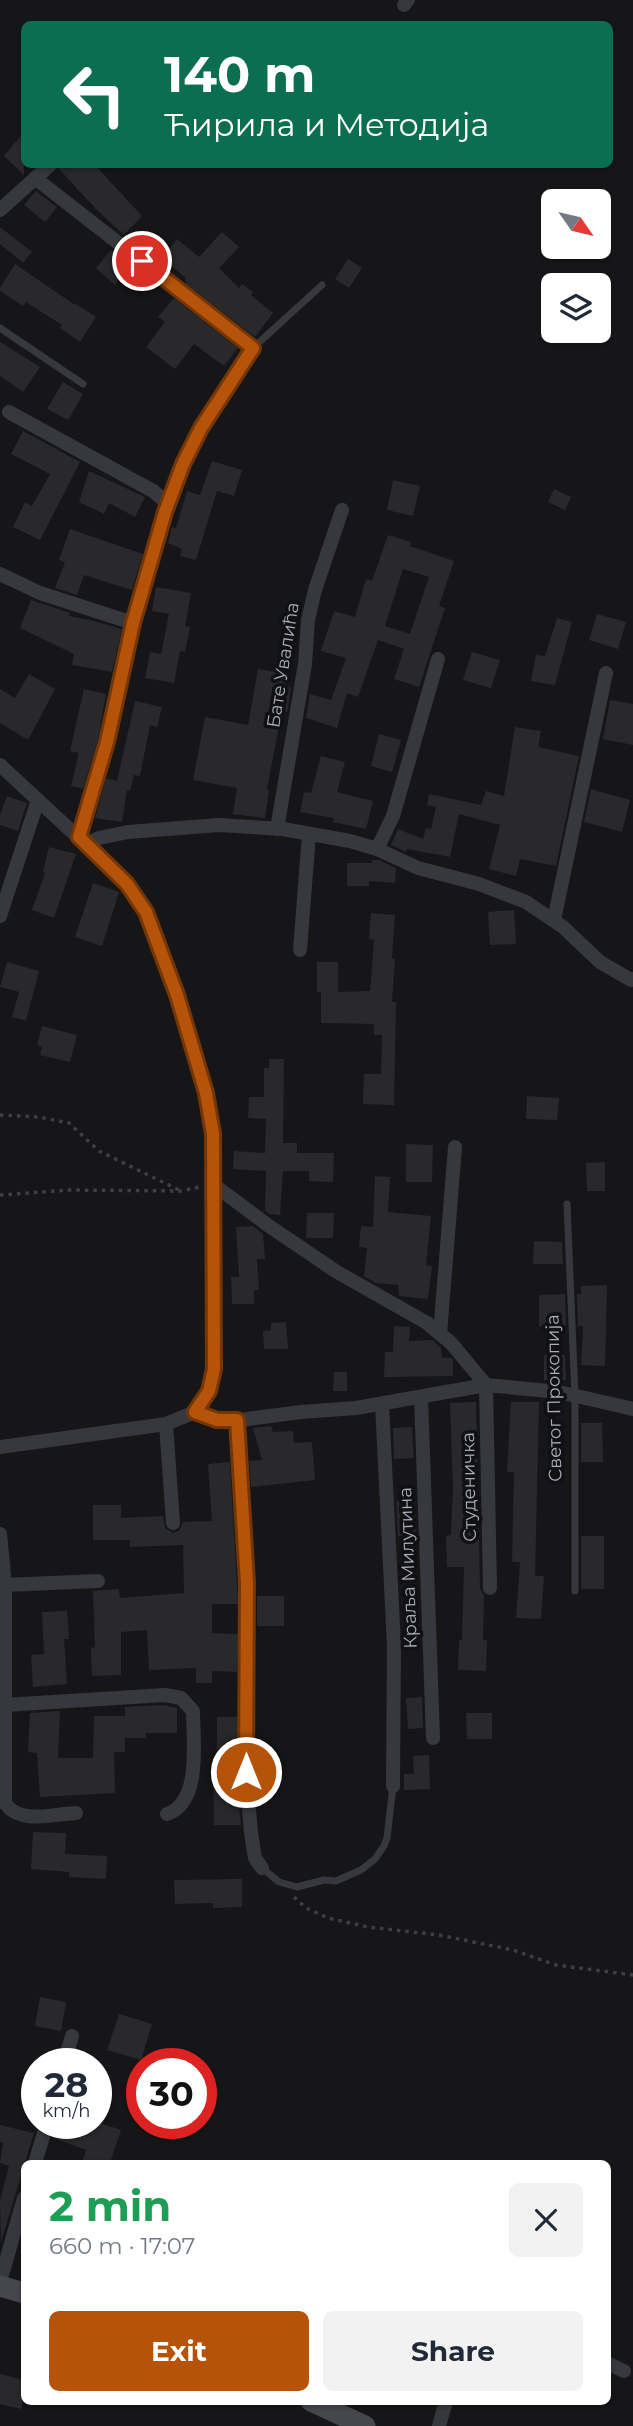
<!DOCTYPE html>
<meta charset="utf-8">
<style>
:root{--surface:#fff;--page:#f2f2f3;--text:#1f2937;--muted:#747a83;--accent:#b45309}
body{margin:0;font-family:Montserrat,sans-serif;background:var(--page);color:var(--text);height:100vh;display:flex;flex-direction:column;font-size:26px;white-space:nowrap}
*{box-sizing:border-box;margin:0}
p{font-size:23px;color:var(--muted)}
.icon{flex:none;width:38px;height:38px;fill:none;stroke:currentColor;stroke-width:2;stroke-linecap:round;stroke-linejoin:round}
.map{position:relative;flex:1;overflow:hidden}
.details{position:absolute;left:21px;top:2160px;width:590px;height:245px;display:flex;flex-direction:column;background:var(--surface);border-radius:10px;box-shadow:0 2px 5px #0004}
.details>*{flex:none}
.banner{position:absolute;left:21px;top:21px;width:592px;height:147px;border-radius:10px;box-shadow:0 2px 5px #0004;background:#0b6e4f;color:#fff;overflow:hidden}
.needle{width:46px;rotate:124deg}
.buttons{position:absolute;left:541px;top:189px;display:grid;gap:14px}
.buttons a{display:grid;place-items:center;width:70px;height:70px;border-radius:10px;background:var(--surface);box-shadow:0 2px 5px #0004;font-size:35px}
.speed{position:absolute;left:21px;top:2048px;display:flex;gap:14px;font-size:35px;font-weight:700;text-align:center}
.speed>*{display:grid;place-content:center;width:91px;height:91px;border-radius:50%;background:var(--surface);box-shadow:0 2px 5px #0004;line-height:1}
.speed small{font-size:18px;font-weight:400}
.speed .limit{border:10px solid #d22;background:#fff;color:#111}
.pin{position:absolute;display:grid;place-items:center;width:60px;height:60px;color:#fff;margin:-30px;border:4px solid #fff;border-radius:50%;box-shadow:0 2px 7px #0007}
.me{position:absolute;width:77px;margin:-38px;rotate:0deg;stroke-linejoin:round;filter:drop-shadow(0 0 5px #0008)}
.turn{display:flex;align-items:center;gap:24px;height:147px;padding:0 28px;font-size:32px}
.turn .icon{width:91px;height:91px;stroke-width:2.5}
.turn b{display:block;font-size:49px;line-height:60px}
.round{display:grid;place-items:center;flex:none;width:74px;height:74px;border-radius:10px;background:var(--page)}
.headline{display:flex;align-items:center;justify-content:space-between;height:119px;padding:0 28px}
h1{font-size:42px;font-weight:700;line-height:52px;color:#1e9e55}
.cta{display:flex;gap:14px;margin-top:auto;padding:14px 28px}
.cta a{flex:1;height:80px;border-radius:10px;background:var(--accent);color:#fff;font-size:28px;font-weight:700;line-height:80px;text-align:center}
.cta a+a{background:var(--page);color:var(--text)}
.map>svg:first-child{display:block}
.building{fill:#29292c;fill-rule:evenodd}
.lines{fill:none;stroke-linecap:round;stroke-linejoin:round}
.path{stroke:#3d3f44;stroke-width:3.5;stroke-dasharray:3.5 5;stroke-linecap:butt}
.service{stroke:#37383d;stroke-width:7}
.minor{stroke:#37383d;stroke-width:14}
.secondary{stroke:#45474d;stroke-width:21}
.route-casing{stroke:#753606;stroke-width:18}
.route{stroke:#b45309;stroke-width:12}
.labels{text-anchor:middle;dominant-baseline:central;stroke-width:7;stroke-linejoin:round;paint-order:stroke}
.street-label{font-size:18px;fill:#a8adb8;stroke:#111113}
</style>
<div class="map">
<svg width="633" height="2426" viewBox="0 0 633 2426">
<rect width="100%" height="100%" fill="#161618"/>
<g class="building">
<path d="M24 132V175L4 156Z"/>
<path d="M60 164H94L142 216 124 235 98 211 59 169Z"/>
<path d="M36 191 57 207 45 222 24 205Z"/>
<path d="M0 227 32 252 23 263 0 244Z"/>
<path d="M222 232 239 247 219 268 239 288 242 284 253 292 251 295 273 313 255 337 186 284 185 277 162 259 177 239 199 257Z"/>
<path d="M111 250 131 265 115 285 96 268Z"/>
<path d="M348 259 362 268 349 288 335 279Z"/>
<path d="M15 264 75 305 76 304 96 317 80 342 60 328 62 325 26 302 23 306 0 291V288Z"/>
<path d="M174 298 238 348 224 366 194 344 175 369 146 347 165 322 158 317Z"/>
<path d="M0 342 40 367 23 392 0 376Z"/>
<path d="M63 382 83 394 68 420 47 409Z"/>
<path d="M23 431 80 462 40 540 13 527 25 502 32 506 50 474 11 454Z"/>
<path d="M212 461 242 470 234 496 217 491 196 560 180 556 182 549 168 543 172 527 176 528 187 491 200 495Z"/>
<path d="M89 471 145 497 135 517 109 503 104 514 79 502Z"/>
<path d="M393 480 420 486 413 516 387 510Z"/>
<path d="M554 489 571 497 565 510 548 502Z"/>
<path d="M70 529 143 554 132 590 84 575 77 595 55 588 65 562 59 560Z"/>
<path d="M388 535 411 542 410 546 454 561 439 606 445 608 419 687 394 679 404 649 378 640 358 697 347 693 337 728 306 718 310 694 331 700 346 658 321 651 334 611 355 617 366 579 372 581ZM403 569 429 577 410 634 385 626Z"/>
<path d="M156 587 191 593 185 626 190 627 185 652 180 651 174 683 145 678 150 652 161 654 169 614 152 611Z"/>
<path d="M31 600 70 613 69 616 94 621 122 629 112 672 72 665 74 654 20 628Z"/>
<path d="M597 614 626 622 618 649 589 640Z"/>
<path d="M557 618 572 622 555 685 531 681 536 655 545 656Z"/>
<path d="M472 652 500 660 491 688 463 680Z"/>
<path d="M258 669 288 674 286 686 291 688 287 712 282 710 267 790H269L265 818 233 814 237 788 193 780 205 717 248 725Z"/>
<path d="M29 674 55 689 28 740 0 723V689L15 698Z"/>
<path d="M84 689 106 694 98 740 83 789 71 786 79 753 70 751Z"/>
<path d="M610 700 633 704V745L603 739Z"/>
<path d="M135 701 162 707 157 727 150 725 140 776 134 775 130 791 127 790 122 822 95 818 106 778 117 781Z"/>
<path d="M515 727 541 731 538 747 579 756 556 866 520 859 516 876 489 869 500 825 459 814 450 857 407 849 406 852 391 845 398 829 423 839 426 828 431 829 436 807 427 805 429 794 481 805 486 791 504 796Z"/>
<path d="M379 734 401 740 392 772 371 766Z"/>
<path d="M321 756 345 762 337 792 373 801 366 829 333 822 334 818 300 812 304 792 311 793Z"/>
<path d="M591 789 630 800 622 832 584 822Z"/>
<path d="M7 796 27 803 18 831 0 825V815Z"/>
<path d="M49 847 76 854 54 918 32 910 45 873 43 872Z"/>
<path d="M372 860H379L396 868 395 883 369 881V886H347V863H372Z"/>
<path d="M93 883 119 892 102 946 75 937Z"/>
<path d="M514 910 516 944 490 945 488 912Z"/>
<path d="M371 913 395 915 392 958 395 959 392 1002H396L394 1105 363 1104 364 1074H381L382 1035H374V1024L321 1023V992H317V962H338V992L370 991 374 940 369 939Z"/>
<path d="M7 962 39 971 26 1021 12 1017 19 992 0 987Z"/>
<path d="M42 1026 77 1035 70 1062 40 1055 42 1047 37 1045Z"/>
<path d="M269 1059H284L283 1143H297V1153H334L333 1182 309 1181V1171H283L280 1215 270 1214 265 1211 266 1171 233 1169 234 1151 265 1153 266 1119 248 1118 249 1097H264V1068H269Z"/>
<path d="M527 1096 559 1098 557 1120 526 1119Z"/>
<path d="M406 1144 433 1145 432 1182H406Z"/>
<path d="M605 1162V1191H587L586 1163Z"/>
<path d="M375 1176 390 1177 388 1212 431 1216 426 1265 432 1266 428 1299 399 1296 398 1285 376 1283 364 1276 367 1248 359 1247 361 1226 373 1227Z"/>
<path d="M307 1213H334L333 1238H306Z"/>
<path d="M253 1226 263 1234 265 1259H257L259 1290H254V1304H232L231 1277H239L236 1227Z"/>
<path d="M534 1241 562 1242 563 1264H533Z"/>
<path d="M607 1285 605 1366 581 1365 583 1326H578L577 1294H581V1286Z"/>
<path d="M565 1294 566 1326H539V1295Z"/>
<path d="M286 1322 288 1349H264L263 1331 271 1330V1323Z"/>
<path d="M394 1326 410 1327 409 1341 433 1340 441 1348 442 1358H451L453 1360V1376L384 1377 385 1352H393Z"/>
<path d="M544 1355H565L566 1380H544Z"/>
<path d="M334 1372H347V1391H333Z"/>
<path d="M476 1402 480 1588 484 1596 483 1640H487L486 1671 458 1670 459 1640H462L464 1567H447L446 1536 451 1535 453 1487 450 1403Z"/>
<path d="M511 1402H539L535 1576H544L541 1619 516 1618 520 1562H512L514 1472H507Z"/>
<path d="M581 1423H602L603 1462H581Z"/>
<path d="M271 1426 273 1432 293 1431 294 1443 312 1442 315 1480 251 1487 249 1461 262 1460 253 1428Z"/>
<path d="M412 1427 414 1458 394 1459 393 1428Z"/>
<path d="M230 1462 238 1604H212V1633L238 1634 237 1672 212 1671V1683H196V1668L149 1670 147 1630 121 1632V1675L92 1676 91 1648 95 1647 93 1591 119 1589 120 1598 184 1593 183 1545 130 1547V1540H93V1505H121V1518L163 1516 165 1528 173 1533 179 1531 183 1522 212 1521 208 1464Z"/>
<path d="M415 1500 416 1536H398L396 1501Z"/>
<rect x="581" y="1536" width="23" height="53"/>
<rect x="257" y="1596" width="27" height="30"/>
<path d="M67 1611 69 1639H64L67 1684 33 1687 31 1655 44 1654 42 1612Z"/>
<path d="M422 1697 423 1728 408 1729 406 1698Z"/>
<path d="M164 1705 177 1708V1733H146V1738H125V1752H114L115 1793 40 1797 37 1753 28 1752 30 1713 60 1711 58 1758H93L94 1716H125V1707Z"/>
<path d="M466 1713H492V1739H467Z"/>
<path d="M217 1717H237V1744H233V1795H238L241 1825H214L213 1757H217Z"/>
<path d="M429 1755 430 1789 404 1790V1774H414L413 1756Z"/>
<path d="M33 1832 66 1833 65 1854 107 1856 106 1879 69 1877V1872L31 1869Z"/>
<path d="M242 1879V1907L213 1908V1903L175 1904 174 1880Z"/>
<path d="M40 1997 66 2002 61 2031 35 2026Z"/>
<path d="M119 2014 152 2024 141 2060 107 2050Z"/>
<path d="M56 2123H100L121 2130 110 2163H82L86 2150 53 2138Z"/>
<path d="M0 2125 34 2133 1 2242 0 2201 9 2166 0 2163 3 2143 0 2142Z"/>
<path d="M0 2374 24 2380V2395L21 2409 0 2404Z"/>
</g>
<g class="lines">
<g class="path">
<path d="M0 1115 39 1117 69 1123 99 1151 179 1190"/>
<path d="M0 1195 70 1190 181 1191 200 1187"/>
<path d="M294 1897 306 1908 328 1918 368 1927 439 1935 513 1950 556 1965 633 1975"/>
</g>
<g class="service">
<path d="M0 328 83 384"/>
<path d="M253 348 322 285"/>
<path d="M567 1204 575 1396V1591"/>
<path d="M262 1868 279 1882 297 1887 324 1880 336 1881 361 1870 375 1859 384 1846 387 1838 393 1786"/>
</g>
<g class="minor">
<path d="M404 5 408 0"/>
<path d="M35 178 253 348 201 428 183 464 165 512 133 623 107 742 79 837"/>
<path d="M0 210 51 164"/>
<path d="M9 412 153 491 165 501V511"/>
<path d="M0 574 40 593 133 623"/>
<path d="M0 765 108 865 127 884 146 912 163 956 197 1061 211 1111 213 1134 214 1369 209 1390 199 1407 195 1412 166 1424 0 1447"/>
<path d="M277 829 305 664 308 620 315 590 342 510"/>
<path d="M86 844 99 838 128 832 219 825 283 829 350 841 377 849 418 868 479 884 526 902 563 927 600 962 631 980 633 979"/>
<path d="M377 849 393 816 438 659"/>
<path d="M0 916 38 800"/>
<path d="M554 920 606 673"/>
<path d="M300 950 309 834"/>
<path d="M214 1185 269 1226 337 1272 427 1323 451 1343 486 1385"/>
<path d="M440 1334 455 1147"/>
<path d="M486 1385 490 1588"/>
<path d="M421 1397 433 1738"/>
<path d="M382 1404 394 1646 393 1786"/>
<path d="M195 1412 225 1422 301 1412 356 1408 486 1385 559 1392 633 1409"/>
<path d="M237 1420 248 1583 246 1772 251 1833 255 1858 262 1868"/>
<path d="M166 1424 173 1523"/>
<path d="M0 1534 5 1585V1803C19 1825 53 1814 76 1813"/>
<path d="M5 1585 98 1581"/>
<path d="M5 1705 165 1695 181 1698 193 1711C193 1741 202 1802 167 1814"/>
<path d="M64 2063 72 2036"/>
<path d="M35 2163 47 2123"/>
<path d="M0 2282 24 2198"/>
<path d="M607 2363 624 2371"/>
<path d="M439 2426 446 2401"/>
</g>
<g class="secondary">
<path d="M0 2286 24 2293"/>
<path d="M311 2401 365 2426"/>
</g>
</g>
<g class="lines">
<g class="route-casing">
<path id="route" d="M142 261 253 348 201 428 183 464 165 512 133 623 107 742 79 837 127 884 146 912 177 995 206 1093 213 1134 214 1369 209 1391 195 1412 217 1420H237L247 1583 246 1772"/>
</g>
<use href="#route" class="route"/>
</g>
<g class="labels">
<g class="street-label">
<text transform="translate(283 665) rotate(-81)">Бате Увалића</text>
<text transform="translate(554 1398) rotate(-91)">Светог Прокопија</text>
<text transform="translate(469 1487) rotate(-91)">Студеничка</text>
<text transform="translate(408 1568) rotate(-92)">Краља Милутина</text>
</g>
</g>
</svg>
<div class="buttons">
<a><svg class="needle" viewBox="-14 -14 28 28"><path d="M0-13l5 13h-10z" fill="#e53935"/><path d="M0 13l5-13h-10z" fill="#747a83"/></svg></a>
<a><svg class="icon" aria-label="layers" viewBox="0 0 24 24"><path d="M12 4l9 5-9 5-9-5zM3 14l9 5 9-5"/></svg></a>
</div>
<div class="speed"><div>28<small>km/h</small></div><div class="limit">30</div></div>
<div class="pin" style="left:142px;top:261px;background:#d93025"><svg class="icon" aria-label="arrive" viewBox="0 0 24 24"><path d="M6 21V4h12l-3 4 3 4H6"/></svg></div>
<svg class="me" style="left:246px;top:1772px" viewBox="-20 -20 40 40"><circle r="17" fill="#b45309" stroke="#fff" stroke-width="3"/><path d="M0-11L8 9 0 5-8 9z" fill="#fff"/></svg>
<div class="banner">
<div class="turn"><svg class="icon" aria-label="left" viewBox="0 0 24 24"><path d="M17 20v-9H6M10 6l-5 5 5 5"/></svg><div><b>140 m</b>Ћирила и Методија</div></div>
</div>
<section class="details">
<div class="headline"><div><h1>2 min</h1><p>660 m · 17:07</p></div><a class="round"><svg class="icon" aria-label="close" viewBox="0 0 24 24"><path d="M6 6l12 12M18 6L6 18"/></svg></a></div>
<div class="cta"><a>Exit</a><a>Share</a></div>
</section>
</div>
